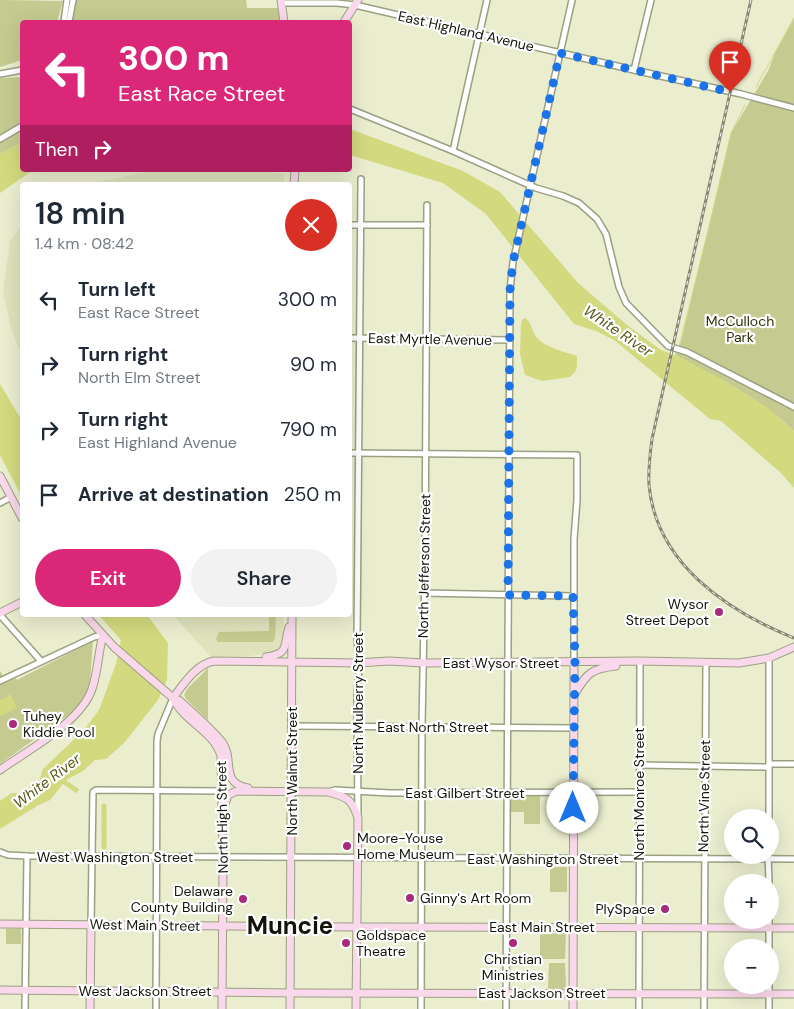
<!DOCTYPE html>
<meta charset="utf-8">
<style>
:root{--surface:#fff;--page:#f2f2f3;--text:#1f2937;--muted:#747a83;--accent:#db2777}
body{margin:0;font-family:"DM Sans",sans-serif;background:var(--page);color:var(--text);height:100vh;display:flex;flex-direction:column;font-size:19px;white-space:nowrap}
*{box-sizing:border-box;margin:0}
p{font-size:16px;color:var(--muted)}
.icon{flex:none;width:28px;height:28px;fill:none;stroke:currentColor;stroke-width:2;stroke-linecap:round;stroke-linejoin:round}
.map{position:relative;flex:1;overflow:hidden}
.panel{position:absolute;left:20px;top:182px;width:332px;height:435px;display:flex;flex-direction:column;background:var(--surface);border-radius:5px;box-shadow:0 5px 20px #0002}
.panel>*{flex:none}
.top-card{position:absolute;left:20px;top:20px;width:332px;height:152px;border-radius:5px;box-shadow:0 5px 20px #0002;background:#db2777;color:#fff;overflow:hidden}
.controls{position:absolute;left:724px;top:809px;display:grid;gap:10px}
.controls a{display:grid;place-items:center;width:55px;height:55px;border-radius:50%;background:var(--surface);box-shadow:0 5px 20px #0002;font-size:25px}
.pin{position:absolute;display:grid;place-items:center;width:42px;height:42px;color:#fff;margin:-51px -21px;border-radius:50% 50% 50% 0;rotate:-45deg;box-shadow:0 0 5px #0007}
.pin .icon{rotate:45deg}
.me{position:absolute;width:55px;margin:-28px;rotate:0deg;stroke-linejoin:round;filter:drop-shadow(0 0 4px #0008)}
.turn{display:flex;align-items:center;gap:18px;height:105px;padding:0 15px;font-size:22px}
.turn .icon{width:65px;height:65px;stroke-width:2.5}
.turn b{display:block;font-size:35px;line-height:42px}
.then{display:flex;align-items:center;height:48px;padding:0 15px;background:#0003;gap:10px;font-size:19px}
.round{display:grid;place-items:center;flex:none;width:52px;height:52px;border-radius:26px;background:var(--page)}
.head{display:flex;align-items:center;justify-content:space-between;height:85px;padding:0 15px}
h1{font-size:30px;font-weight:600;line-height:38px}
.action{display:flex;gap:10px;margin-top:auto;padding:10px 15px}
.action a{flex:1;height:58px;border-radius:30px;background:var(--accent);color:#fff;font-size:20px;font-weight:600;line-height:58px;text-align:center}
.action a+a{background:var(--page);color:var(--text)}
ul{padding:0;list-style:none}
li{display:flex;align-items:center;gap:15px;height:65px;padding:0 15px}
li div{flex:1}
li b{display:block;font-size:19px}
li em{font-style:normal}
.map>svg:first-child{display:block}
.built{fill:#dfe3bc}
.green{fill:#c5ca90}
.water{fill:#d2d97e}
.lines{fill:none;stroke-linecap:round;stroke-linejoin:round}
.stream{stroke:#d2d97e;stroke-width:1}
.canal{stroke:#d2d97e;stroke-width:5}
.street-casing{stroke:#9ca082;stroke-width:8}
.secondary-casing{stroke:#9ca082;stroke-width:9}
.street{stroke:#fff;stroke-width:5}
.secondary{stroke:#f8d8ea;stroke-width:7}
.rail-casing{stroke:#868872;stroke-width:3}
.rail{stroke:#fff;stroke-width:1;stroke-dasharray:4;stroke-linecap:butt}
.route{stroke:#1a73e8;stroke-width:9;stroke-dasharray:0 16.2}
.poi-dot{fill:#a82a7b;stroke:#fff;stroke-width:2}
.labels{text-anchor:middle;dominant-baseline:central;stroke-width:4.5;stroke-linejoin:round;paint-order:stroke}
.street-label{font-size:14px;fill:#14150a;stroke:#fff}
.park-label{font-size:14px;fill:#2d3007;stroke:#fff}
.poi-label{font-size:14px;fill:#14150a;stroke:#fff;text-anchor:start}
.water-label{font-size:15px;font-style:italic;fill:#585c1a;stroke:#fff}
.town-label{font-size:24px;font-weight:bold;fill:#14150a;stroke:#fff}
</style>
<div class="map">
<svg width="794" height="1009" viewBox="0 0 794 1009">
<rect width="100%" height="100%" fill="#eaedce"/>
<g class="built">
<path d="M190 170H255L284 174V185H81L152 171Z"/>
<path d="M22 225V356L11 328 3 292 10 241Z"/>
<path d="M173 615H284L283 643 281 649 273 653 260 654 251 656 211 657Z"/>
</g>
<g class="green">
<path d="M0 0 63 1 57 22H22V60L0 67Z"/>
<path d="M76 0H246L247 8H278L280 22H73Z"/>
<path d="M794 18V431C760 398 717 377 675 355L681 342 731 133 768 71 775 53Z"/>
<path d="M22 77V142L0 154V78Z"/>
<path d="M269 615H276L275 638 273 642H218L216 639 219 632 269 631Z"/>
<path d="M93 641 90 681 85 696 74 711 0 764V671L7 682 15 678 17 680Z"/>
<path d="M208 668V720L186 699 184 695 187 689Z"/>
<path d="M540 796V824H524V812H508L510 797Z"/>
<rect x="550" y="867" width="17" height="25"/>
<rect x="6" y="929" width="15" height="15"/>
<path d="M566 933 565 959H540V934Z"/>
<path d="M549 963H565L566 986 563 989H548Z"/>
</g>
<g class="water">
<path d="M350 129 463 171 500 192 578 283 627 325 661 350 675 355 721 379 746 394 769 409 794 431V488L781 473 721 421 710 419 614 340 596 331 574 324 486 214 443 183 350 155Z"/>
<path d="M22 142V170H33L0 193V154Z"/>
<path d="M525 318C532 322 532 333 537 338 547 348 565 352 577 356V367L575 372 570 377 542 381 525 375 520 354 521 323 522 320Z"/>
<path d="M0 384 22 421V497L0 455Z"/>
<path d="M99 615H147L168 643 167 680 158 700 124 743 106 759 95 760 83 771 66 780 50 800 37 806 0 829V801L12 793H20L39 782 43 769 84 730 99 710 116 664 121 640Z"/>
<path d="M8 694H10L17 708 0 716V700L9 696Z"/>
</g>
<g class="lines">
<g class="stream">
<path d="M756 87 794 18"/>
<path d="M679 347 710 223 731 133 745 105"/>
</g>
<g class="canal">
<path d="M60 779 76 790"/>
<path d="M104 806V847"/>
</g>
<g class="street-casing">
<g id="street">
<path d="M282 3H337L355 5 634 70 741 94 794 108"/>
<path d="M64 22 67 0"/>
<path d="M69 22 73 0"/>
<path d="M634 70 651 0"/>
<path d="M0 74 22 70"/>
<path d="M350 109 453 151 536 188 563 196 579 203 597 219 606 234 619 287 626 303 668 346 687 352 794 407"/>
<path d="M0 139 22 126"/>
<path d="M453 151 487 0"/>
<path d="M350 225H427"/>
<path d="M350 338 510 340"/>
<path d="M350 453 577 455V500L574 539V662"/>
<path d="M0 503 11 497"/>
<path d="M423 593 573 596"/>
<path d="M0 615 41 661"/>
<path d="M0 681 94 637 103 635"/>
<path d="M292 726 573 728"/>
<path d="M769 764H794"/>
<path d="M639 765 769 767"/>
<path d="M328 792 335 790 390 793 640 792"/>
<path d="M358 816 357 697 359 667 357 638 361 179"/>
<path d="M769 818V658"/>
<path d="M0 852 8 855 27 856 794 859"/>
<path d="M768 855 769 882"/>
<path d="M769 920V948"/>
<path d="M91 925 93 792 96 790 221 791"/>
<path d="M769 985V1009"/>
<path d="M25 1009 27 856"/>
<path d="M156 1009 157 741 158 734 173 698"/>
<path d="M421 1009 422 726 425 567 427 205"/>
<path d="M506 1009 510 290 513 262 572 0"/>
<path d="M639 1009 640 661"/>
<path d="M704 1009 706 664"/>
</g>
</g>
<g class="secondary-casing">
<g id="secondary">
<path d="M281 0 284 22"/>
<path d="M344 22 358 0"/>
<path d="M294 185 295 170"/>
<path d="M0 476 22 518"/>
<path d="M0 613 22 602"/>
<path d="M85 615 114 647 173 698 180 701C194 714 210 727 222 742 235 759 219 783 248 788"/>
<path d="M266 657C290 653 283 647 289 627"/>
<path d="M574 695C587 674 589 669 616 666"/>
<path d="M173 698C183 685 196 664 214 661L358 663 389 661 424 663 640 661 739 663 769 658 794 647"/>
<path d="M173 698C183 721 214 731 221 756L223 858 222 1009"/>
<path d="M0 770C28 750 81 722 92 689 98 672 98 653 103 635"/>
<path d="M223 811 228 795 237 791 328 792C347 797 352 799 358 818L356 1009"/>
<path d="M0 924 357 927 794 928"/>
<path d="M0 990 295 993 794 994"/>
<path d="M90 1009 91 925"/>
<path d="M290 1009 292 615"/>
<path d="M573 1009 574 662"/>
</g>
</g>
<use href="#street" class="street"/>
<use href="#secondary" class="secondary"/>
<g class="rail-casing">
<path id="rail" d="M751 0 652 439C650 454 648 469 649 485 656 563 727 611 794 638"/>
</g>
<use href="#rail" class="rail"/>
</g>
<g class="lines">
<path class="route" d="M573 808 575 658 573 596 508 595 510 290 513 262 560 53 730 92"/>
</g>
<g class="poi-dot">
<circle cx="719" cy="612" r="5"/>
<circle cx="13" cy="724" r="5"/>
<circle cx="347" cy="846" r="5"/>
<circle cx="410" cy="898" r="5"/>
<circle cx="243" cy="899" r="5"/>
<circle cx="665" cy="909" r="5"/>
<circle cx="346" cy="943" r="5"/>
<circle cx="513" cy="943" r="5"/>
</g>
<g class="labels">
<g class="street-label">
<text transform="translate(466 31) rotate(13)">East Highland Avenue</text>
<text transform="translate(430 339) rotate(1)">East Myrtle Avenue</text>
<text transform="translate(424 566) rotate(-89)">North Jefferson Street</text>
<text x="501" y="663">East Wysor Street</text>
<text transform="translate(358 703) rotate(-90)">North Mulberry Street</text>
<text x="433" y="727">East North Street</text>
<text transform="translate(292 771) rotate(-90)">North Walnut Street</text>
<text x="465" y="793">East Gilbert Street</text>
<text transform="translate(639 794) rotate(-90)">North Monroe Street</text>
<text transform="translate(704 796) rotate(-89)">North Vine Street</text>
<text transform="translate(222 817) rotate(-91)">North High Street</text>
<text x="115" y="857">West Washington Street</text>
<text x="543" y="859">East Washington Street</text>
<text transform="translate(145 925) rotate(1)">West Main Street</text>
<text x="542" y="927">East Main Street</text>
<text x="145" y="991">West Jackson Street</text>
<text x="542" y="993">East Jackson Street</text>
</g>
<g class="park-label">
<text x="740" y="321">McCulloch<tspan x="740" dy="16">Park</tspan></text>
</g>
<g class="poi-label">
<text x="709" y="604" text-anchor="end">Wysor<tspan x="709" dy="16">Street Depot</tspan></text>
<text x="23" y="716">Tuhey<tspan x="23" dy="16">Kiddie Pool</tspan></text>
<text x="357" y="838">Moore-Youse<tspan x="357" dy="16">Home Museum</tspan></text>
<text x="233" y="891" text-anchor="end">Delaware<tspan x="233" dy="16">County Building</tspan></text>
<text x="420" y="898">Ginny's Art Room</text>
<text x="655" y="909" text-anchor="end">PlySpace</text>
<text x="356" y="935">Goldspace<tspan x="356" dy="16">Theatre</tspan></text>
<text x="513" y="959" text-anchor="middle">Christian<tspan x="513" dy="16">Ministries</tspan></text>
</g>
<g class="water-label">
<text transform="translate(618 331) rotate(34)">White River</text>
<text transform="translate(47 781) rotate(-37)">White River</text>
</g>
<g class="town-label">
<text x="290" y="925">Muncie</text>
</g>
</g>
</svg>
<div class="controls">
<a><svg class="icon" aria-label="search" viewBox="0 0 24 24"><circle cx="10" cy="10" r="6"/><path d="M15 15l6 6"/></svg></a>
<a>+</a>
<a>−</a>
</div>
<div class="pin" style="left:730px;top:92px;background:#d93025"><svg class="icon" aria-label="arrive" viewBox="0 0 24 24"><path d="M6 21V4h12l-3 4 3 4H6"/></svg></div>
<svg class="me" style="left:573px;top:808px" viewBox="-20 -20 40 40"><circle r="19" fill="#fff"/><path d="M0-13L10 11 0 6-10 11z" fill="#1a73e8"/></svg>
<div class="top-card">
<div class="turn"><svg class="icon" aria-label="left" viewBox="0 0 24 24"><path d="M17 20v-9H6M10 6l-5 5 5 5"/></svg><div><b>300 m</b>East Race Street</div></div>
<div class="then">Then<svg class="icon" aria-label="right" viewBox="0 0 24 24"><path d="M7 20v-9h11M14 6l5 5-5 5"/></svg></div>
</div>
<section class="panel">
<div class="head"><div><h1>18 min</h1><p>1.4 km · 08:42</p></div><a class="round" style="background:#d93025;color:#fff"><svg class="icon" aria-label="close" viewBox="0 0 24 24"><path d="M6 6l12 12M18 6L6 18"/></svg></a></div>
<ul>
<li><svg class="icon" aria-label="left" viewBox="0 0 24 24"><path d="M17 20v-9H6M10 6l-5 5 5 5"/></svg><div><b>Turn left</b><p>East Race Street</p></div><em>300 m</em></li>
<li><svg class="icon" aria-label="right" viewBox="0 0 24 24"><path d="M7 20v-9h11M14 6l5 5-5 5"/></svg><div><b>Turn right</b><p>North Elm Street</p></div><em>90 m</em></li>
<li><svg class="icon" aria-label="right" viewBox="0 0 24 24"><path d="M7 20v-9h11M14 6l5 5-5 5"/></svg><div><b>Turn right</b><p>East Highland Avenue</p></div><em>790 m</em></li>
<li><svg class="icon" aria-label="arrive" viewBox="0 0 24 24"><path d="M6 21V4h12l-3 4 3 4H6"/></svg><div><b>Arrive at destination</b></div><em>250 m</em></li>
</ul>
<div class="action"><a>Exit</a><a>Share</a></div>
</section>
</div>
